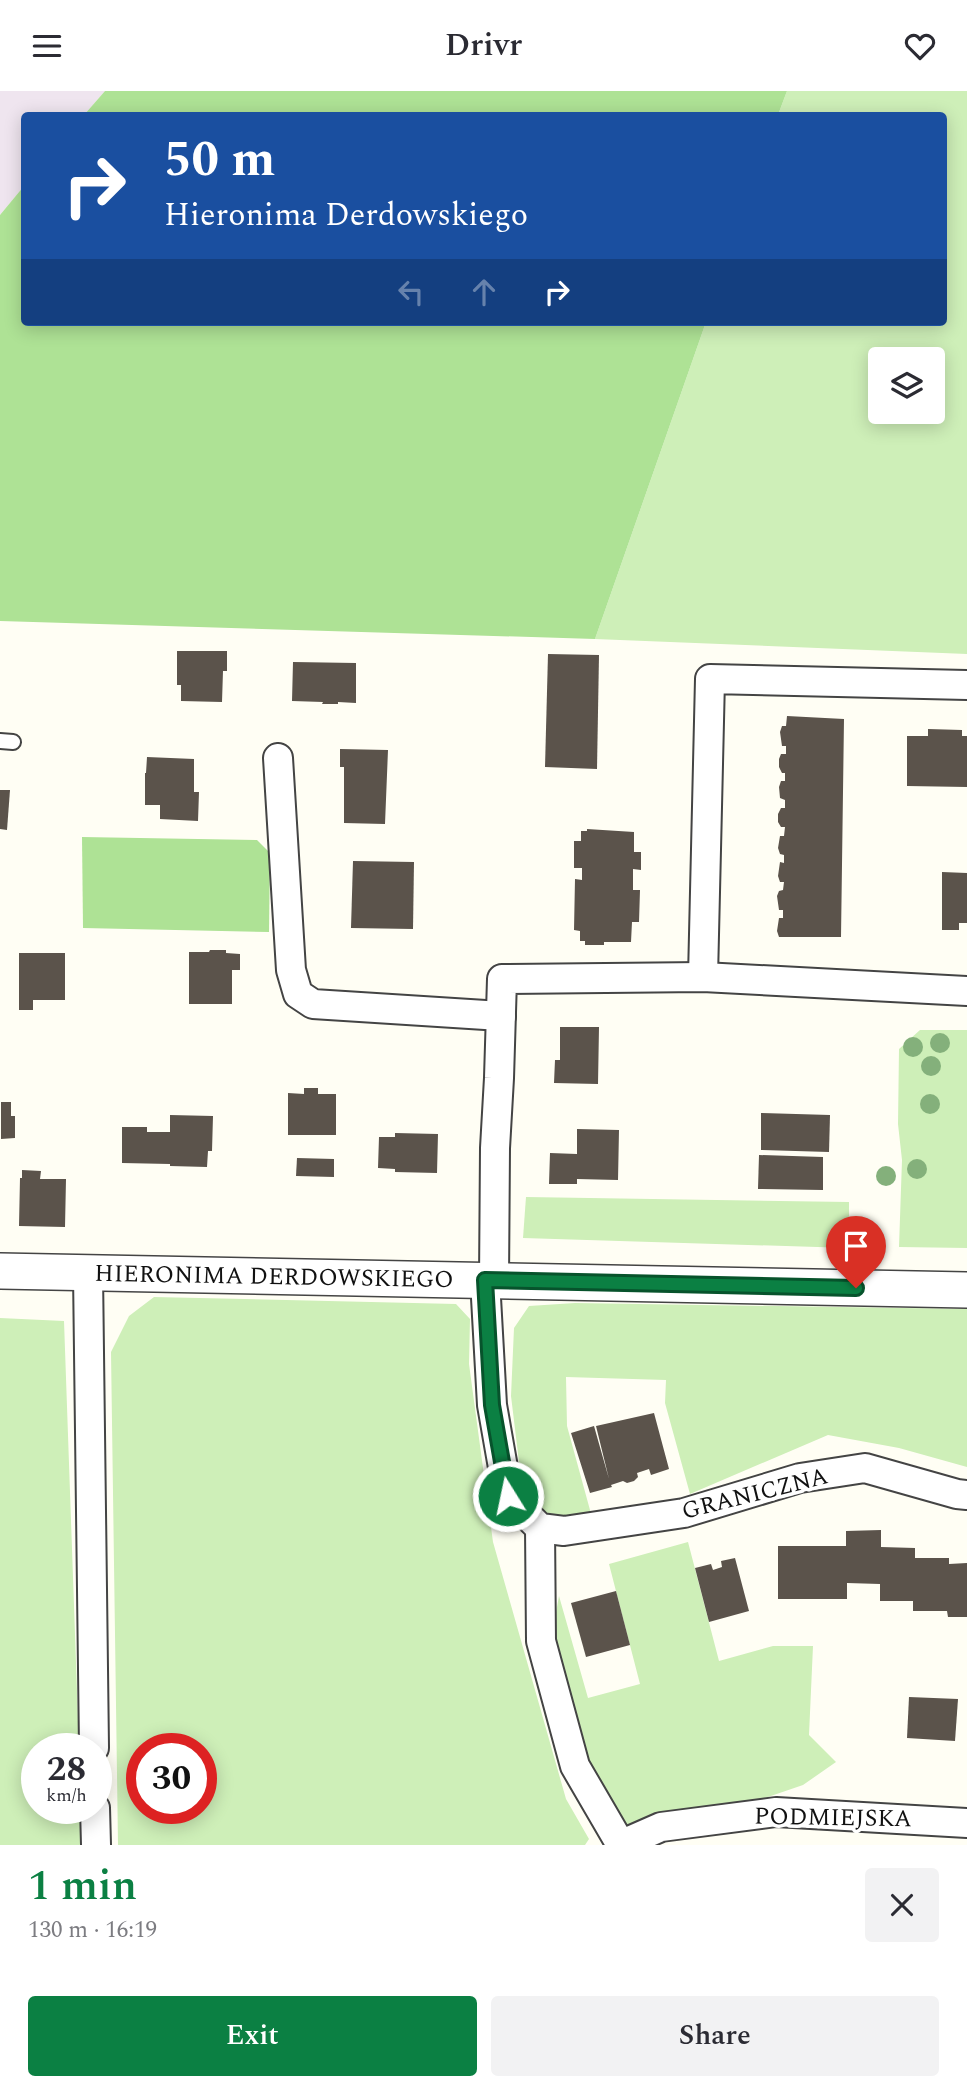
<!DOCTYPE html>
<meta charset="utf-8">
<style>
:root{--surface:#fff;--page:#f2f2f3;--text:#2b2b33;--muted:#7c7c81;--accent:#0b8043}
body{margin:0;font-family:Spectral,serif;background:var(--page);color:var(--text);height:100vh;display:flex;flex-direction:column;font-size:26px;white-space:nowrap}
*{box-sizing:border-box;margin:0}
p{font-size:23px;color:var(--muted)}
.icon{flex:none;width:38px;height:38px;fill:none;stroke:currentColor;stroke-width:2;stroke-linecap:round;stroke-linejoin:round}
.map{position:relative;height:1754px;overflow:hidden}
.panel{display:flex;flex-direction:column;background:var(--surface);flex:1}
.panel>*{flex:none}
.guide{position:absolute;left:21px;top:21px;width:926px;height:214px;border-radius:7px;box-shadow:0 4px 18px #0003;background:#1a4fa0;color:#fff;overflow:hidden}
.fabs{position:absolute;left:868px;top:256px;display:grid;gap:14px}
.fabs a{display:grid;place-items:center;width:77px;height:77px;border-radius:7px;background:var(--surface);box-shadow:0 4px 18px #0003;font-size:35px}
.speed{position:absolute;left:21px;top:1642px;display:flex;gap:14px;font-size:35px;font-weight:700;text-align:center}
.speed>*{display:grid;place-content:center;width:91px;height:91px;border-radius:50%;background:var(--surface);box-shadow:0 4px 18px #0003;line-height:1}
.speed small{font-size:18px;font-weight:400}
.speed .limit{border:10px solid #d22;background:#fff;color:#111}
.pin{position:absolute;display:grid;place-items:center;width:60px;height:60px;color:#fff;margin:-72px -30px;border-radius:50% 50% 50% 0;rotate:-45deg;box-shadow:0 0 7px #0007}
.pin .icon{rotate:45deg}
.me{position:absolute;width:77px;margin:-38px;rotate:350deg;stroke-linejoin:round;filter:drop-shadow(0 0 5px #0008)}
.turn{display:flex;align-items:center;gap:24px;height:147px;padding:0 28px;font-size:32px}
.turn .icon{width:91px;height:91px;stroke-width:2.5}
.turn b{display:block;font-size:49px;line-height:60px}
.lanes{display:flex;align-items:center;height:66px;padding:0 28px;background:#0003;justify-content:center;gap:35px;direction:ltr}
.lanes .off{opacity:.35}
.round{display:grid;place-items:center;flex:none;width:74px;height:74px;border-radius:7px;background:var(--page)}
.overview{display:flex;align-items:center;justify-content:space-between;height:119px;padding:0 28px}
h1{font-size:42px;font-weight:600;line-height:52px;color:var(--accent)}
.cta{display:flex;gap:14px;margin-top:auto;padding:14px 28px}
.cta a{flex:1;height:80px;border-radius:7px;background:var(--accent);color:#fff;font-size:28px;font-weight:600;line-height:80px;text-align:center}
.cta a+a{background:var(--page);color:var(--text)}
header{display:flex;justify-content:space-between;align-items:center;height:91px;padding:0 28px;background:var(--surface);font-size:32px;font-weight:600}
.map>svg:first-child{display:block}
.industrial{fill:#efe5ef}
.green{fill:#ceefb8;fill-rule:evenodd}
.forest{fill:#aee295}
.building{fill:#5b534b}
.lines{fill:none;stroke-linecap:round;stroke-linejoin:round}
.service-casing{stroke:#444;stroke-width:18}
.minor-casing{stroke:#444;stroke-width:32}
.tertiary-casing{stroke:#444;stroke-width:38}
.service{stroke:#fff;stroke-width:14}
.minor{stroke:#fff;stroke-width:28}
.tertiary{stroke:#fff;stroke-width:35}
.tree{fill:#84b07b}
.route-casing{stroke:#07532c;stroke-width:18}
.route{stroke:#0b8043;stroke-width:12}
.labels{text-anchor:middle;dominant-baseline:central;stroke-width:7;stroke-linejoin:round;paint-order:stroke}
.street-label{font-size:24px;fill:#111;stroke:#fff}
</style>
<header><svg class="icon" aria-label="menu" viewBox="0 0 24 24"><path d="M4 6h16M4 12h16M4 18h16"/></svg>Drivr<svg class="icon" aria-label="heart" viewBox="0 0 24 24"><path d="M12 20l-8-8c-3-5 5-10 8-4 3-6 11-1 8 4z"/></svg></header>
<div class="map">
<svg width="967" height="1754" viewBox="0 0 967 1754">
<rect width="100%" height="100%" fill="#fffef4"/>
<path class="industrial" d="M0 0H105L84 24H24V95L0 124Z"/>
<g class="green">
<path d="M787 0H967V563L595 548 706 231H943V24H778ZM880 268H933V320H880Z"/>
<path d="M920 939H967V1157L899 1156 902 1069 898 1033 899 958Z"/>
<path d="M526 1106 849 1111V1157L523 1147Z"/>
<path d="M154 1206 456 1213 470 1228 469 1273 493 1451 566 1708 589 1748 585 1754H118L111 1261 129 1225ZM201 1657V1717H142V1657Z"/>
<path d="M575 1212 967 1218V1376L899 1357 828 1344 690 1403 665 1312 666 1289 566 1286 567 1335 593 1430 547 1432 524 1412 511 1305 514 1237 529 1215Z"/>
<path d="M0 1227 64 1230 79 1657H37V1717H81L82 1754H0Z"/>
<path d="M688 1451 719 1570 773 1555H813L809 1644 836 1671 803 1694 750 1712 637 1739 616 1731 586 1681 559 1582 553 1538 559 1505 588 1607 640 1593 609 1473Z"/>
</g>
<g class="forest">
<path d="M105 0H787L778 24H84Z"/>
<path d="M24 95V231H706L595 548 0 530V124Z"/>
<path d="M82 746 257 749 270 762 269 841 83 837Z"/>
</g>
<g class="building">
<path d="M177 560H227V580H223L222 611 181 610V594H177Z"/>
<path d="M548 563 599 564 597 678 545 676Z"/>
<path d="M293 571 356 572V612L338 611V613H322L323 611 292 610Z"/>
<path d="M787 625 844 628 841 846H779L777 840 779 827H783V819H779L777 805 779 800 783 799 784 791H780L778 785 780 771 784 772V764L780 763 778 757 780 745H784L785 736H781L778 731V723L781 717H785V709L780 707 779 696 781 690H785V682H782L779 676V668L781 663H786V655H782L780 641 782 635H786Z"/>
<path d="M928 638 962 639V645H967V696L907 695V645H928Z"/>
<path d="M340 658 388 659 385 733 344 732V676H340Z"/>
<path d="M147 666 194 668V701H199L198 730 160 728V714H145V682H146Z"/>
<path d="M0 699H10L7 739 0 738Z"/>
<path d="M587 738 634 741V761H641V779L633 778V799H640L639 831H632L631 851H604V854H585V850H580V840L574 839 575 788 582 789V777H574V750H581V740H587Z"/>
<path d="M353 770 414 771 413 838 351 837Z"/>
<path d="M942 781 967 782V832H959V839H942Z"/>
<path d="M210 859H226V862L240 863V879H232V913H189V861H209Z"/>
<path d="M19 862H65V909H33V919H19Z"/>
<path d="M560 936H599L598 993 554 992 555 969H560Z"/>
<path d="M304 997H318V1003H336V1044H288V1002L304 1003Z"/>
<path d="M1 1011H11V1025H15V1047L1 1048Z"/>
<path d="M761 1022 830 1024 829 1061 761 1059Z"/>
<path d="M170 1024 213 1025 212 1060H208L207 1076 170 1075V1073L122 1072V1036H147V1041H170Z"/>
<path d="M577 1038 619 1039 618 1089 577 1088V1093H549L550 1062 577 1063Z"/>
<path d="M395 1042 438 1043 437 1082 395 1081V1078L378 1077 379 1046H395Z"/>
<path d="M759 1064 823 1066V1099L758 1098Z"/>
<path d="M297 1067 334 1068V1086L296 1085Z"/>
<path d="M22 1079 41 1080 40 1088H66L65 1136 19 1135 20 1087H22Z"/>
<path d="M654 1322 669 1378 651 1384 649 1378 637 1382 638 1386 634 1390 627 1392 623 1390 611 1394 612 1396 590 1402 571 1342 594 1335 609 1388 596 1335Z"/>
<path d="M881 1439V1456L915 1457V1467H949V1473L967 1472V1526H948L947 1520H913V1510H880V1493L847 1492V1508H778V1455H846V1440Z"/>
<path d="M735 1467 749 1520 709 1531 695 1477 711 1473 713 1479 722 1476 721 1470Z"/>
<path d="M616 1500 630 1554 586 1566 571 1512Z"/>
<path d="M909 1606 958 1608 955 1650 907 1647Z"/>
</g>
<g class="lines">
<g class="service-casing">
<path id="service" d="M0 650 13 651"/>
</g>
<g class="minor-casing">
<g id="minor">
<path d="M278 667 291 879 298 903 313 913 501 925"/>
<path d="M703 886 710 588 967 594"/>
<path d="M88 1182 94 1657"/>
<path d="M485 1189 492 1314 508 1405 540 1437 564 1440 684 1422 800 1387 865 1377 957 1403 967 1404"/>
<path d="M494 1190 495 1057 499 987 502 888 703 886 967 900"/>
<path d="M540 1437 541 1550 575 1675 621 1754"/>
<path d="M95 1717 96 1754"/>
<path d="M620 1754 661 1736 776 1721 967 1732"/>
</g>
</g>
<g class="tertiary-casing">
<path id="tertiary" d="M0 1180 967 1199"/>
</g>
<use href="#service" class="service"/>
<use href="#minor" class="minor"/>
<use href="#tertiary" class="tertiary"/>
</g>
<g class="tree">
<circle cx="940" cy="952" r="10"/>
<circle cx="913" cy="956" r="10"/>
<circle cx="931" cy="975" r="10"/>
<circle cx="930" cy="1013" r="10"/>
<circle cx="917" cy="1078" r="10"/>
<circle cx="886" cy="1085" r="10"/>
</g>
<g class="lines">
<g class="route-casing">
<path id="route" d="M508 1405 492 1314 485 1189 856 1197"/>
</g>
<use href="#route" class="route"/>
</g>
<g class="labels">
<g class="street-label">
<text transform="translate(274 1186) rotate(1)">HIERONIMA DERDOWSKIEGO</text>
<text transform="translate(755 1403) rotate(-14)">GRANICZNA</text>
<text transform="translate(833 1727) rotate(1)">PODMIEJSKA</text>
</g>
</g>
</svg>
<div class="fabs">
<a><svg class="icon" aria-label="layers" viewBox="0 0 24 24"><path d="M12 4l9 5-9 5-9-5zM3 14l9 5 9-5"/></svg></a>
</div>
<div class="speed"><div>28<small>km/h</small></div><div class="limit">30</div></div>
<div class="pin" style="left:856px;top:1197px;background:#d93025"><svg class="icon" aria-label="arrive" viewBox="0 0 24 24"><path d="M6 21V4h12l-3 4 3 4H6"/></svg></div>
<svg class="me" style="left:508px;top:1405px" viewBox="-20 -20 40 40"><circle r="17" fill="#0b8043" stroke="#fff" stroke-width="3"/><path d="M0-11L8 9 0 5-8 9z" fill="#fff"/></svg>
<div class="guide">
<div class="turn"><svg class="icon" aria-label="right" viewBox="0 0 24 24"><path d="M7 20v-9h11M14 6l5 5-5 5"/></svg><div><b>50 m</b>Hieronima Derdowskiego</div></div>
<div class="lanes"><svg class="icon off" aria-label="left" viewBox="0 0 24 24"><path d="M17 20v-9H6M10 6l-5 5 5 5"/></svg><svg class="icon off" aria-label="ahead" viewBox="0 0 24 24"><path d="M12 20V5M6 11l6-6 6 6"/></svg><svg class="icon" aria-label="right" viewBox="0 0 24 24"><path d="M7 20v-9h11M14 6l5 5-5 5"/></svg></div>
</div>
</div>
<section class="panel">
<div class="overview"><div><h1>1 min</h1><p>130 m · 16:19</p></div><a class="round"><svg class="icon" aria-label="close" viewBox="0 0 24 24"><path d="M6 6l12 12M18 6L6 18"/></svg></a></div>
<div class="cta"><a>Exit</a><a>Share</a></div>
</section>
